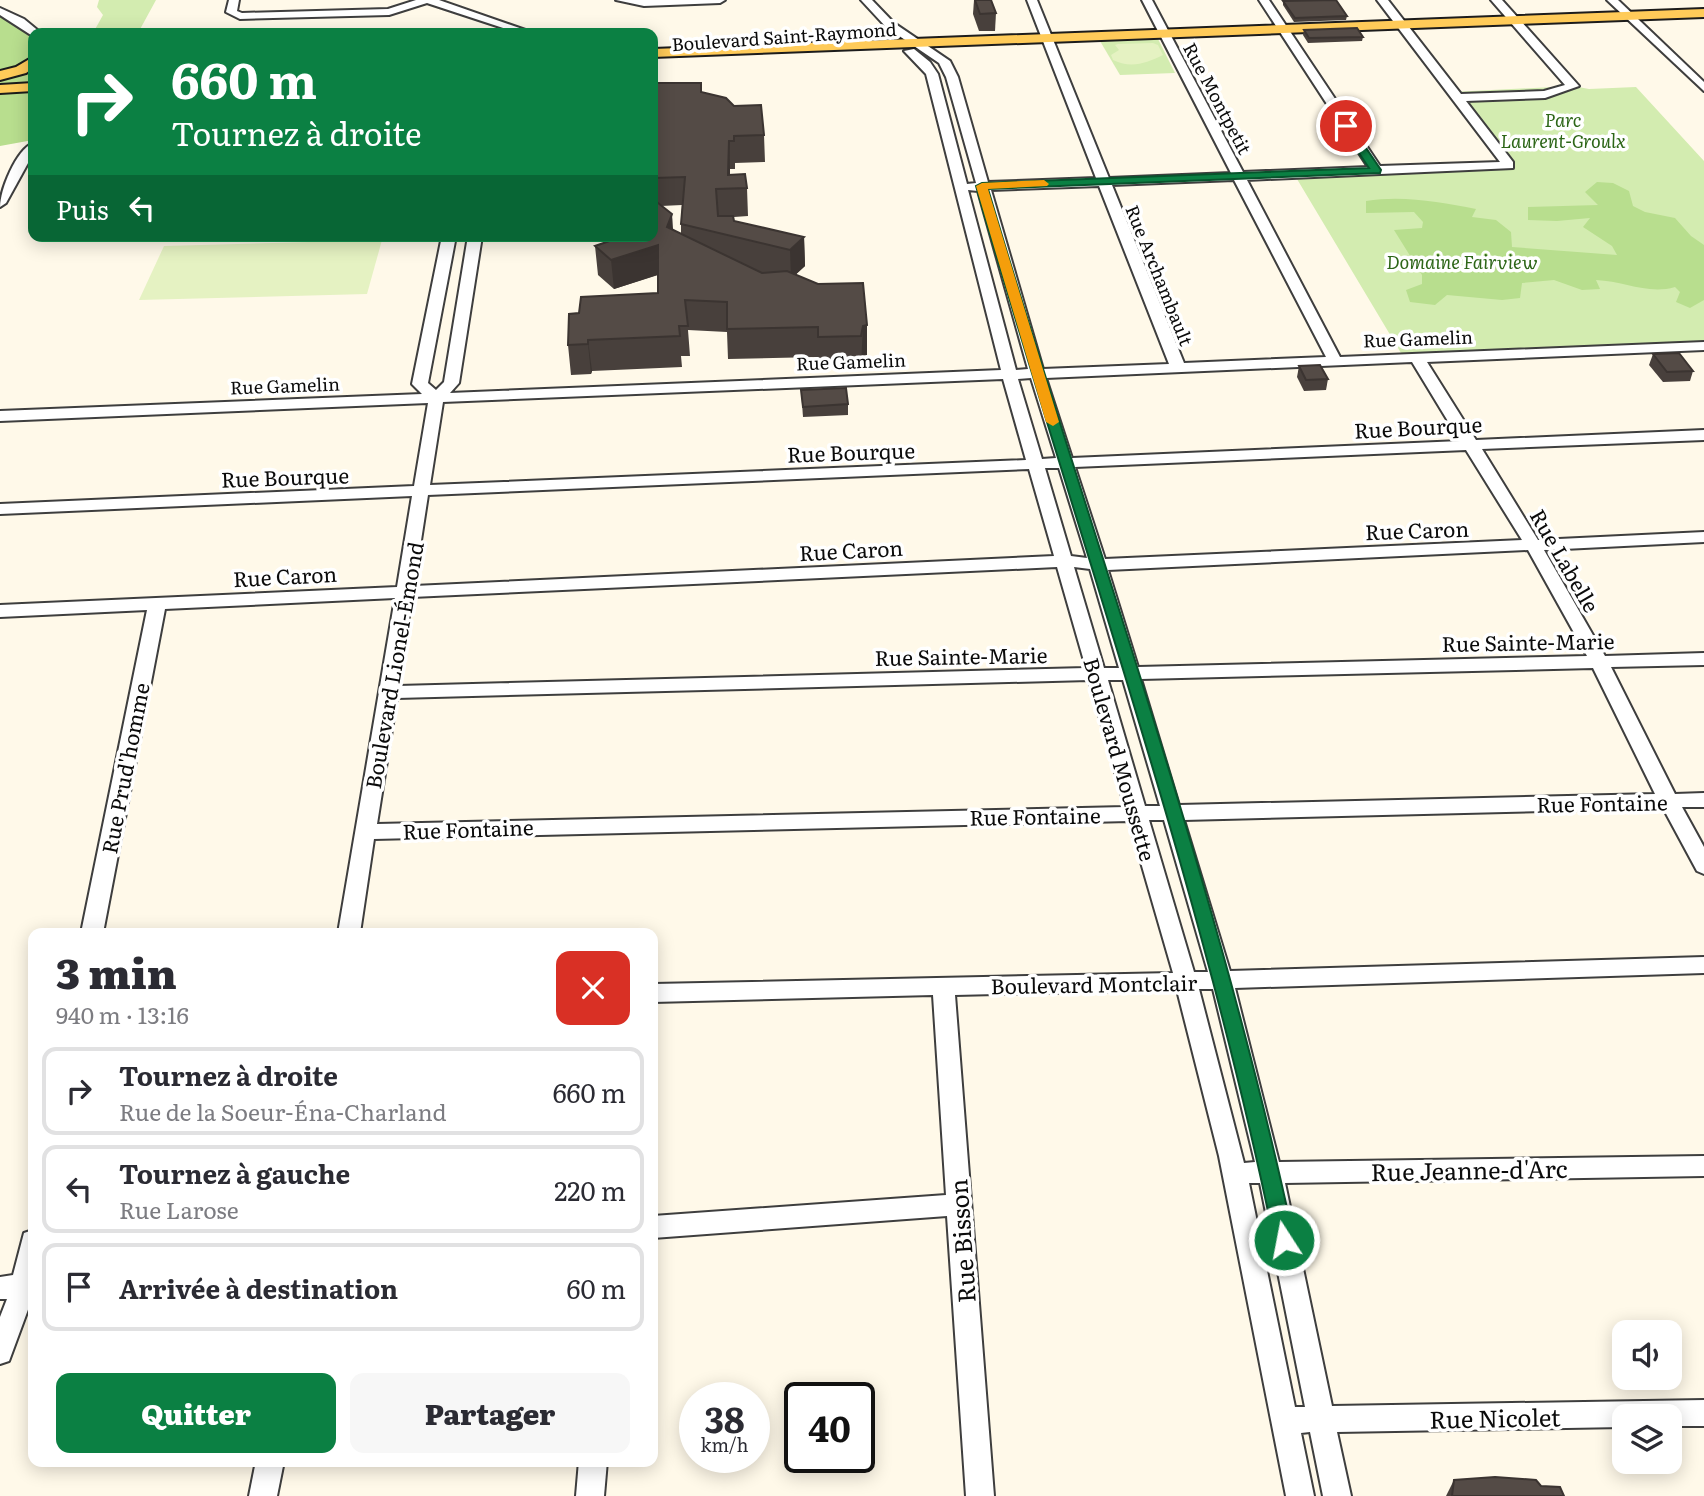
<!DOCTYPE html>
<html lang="fr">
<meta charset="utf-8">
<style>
:root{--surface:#fff;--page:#f7f7f7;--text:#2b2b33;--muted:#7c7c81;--line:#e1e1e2;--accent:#0b8043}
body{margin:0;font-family:Literata,serif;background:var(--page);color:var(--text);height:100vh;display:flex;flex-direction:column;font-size:26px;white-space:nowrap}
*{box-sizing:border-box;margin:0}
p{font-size:23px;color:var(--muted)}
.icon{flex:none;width:38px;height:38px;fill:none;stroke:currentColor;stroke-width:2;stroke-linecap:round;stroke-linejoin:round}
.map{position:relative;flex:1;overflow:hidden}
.drawer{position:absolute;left:28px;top:928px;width:630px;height:539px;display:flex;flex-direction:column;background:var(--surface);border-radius:14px;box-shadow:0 4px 18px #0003}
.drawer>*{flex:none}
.guide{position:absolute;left:28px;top:28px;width:630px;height:214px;border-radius:14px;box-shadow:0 4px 18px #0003;background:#0b8043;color:#fff;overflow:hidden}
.fabs{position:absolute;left:1612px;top:1320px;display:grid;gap:14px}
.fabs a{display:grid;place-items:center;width:70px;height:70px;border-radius:14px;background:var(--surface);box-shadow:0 4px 18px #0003;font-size:35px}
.speed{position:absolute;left:679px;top:1382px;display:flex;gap:14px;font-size:35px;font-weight:700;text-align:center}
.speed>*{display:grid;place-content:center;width:91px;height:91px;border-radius:50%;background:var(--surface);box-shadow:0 4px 18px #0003;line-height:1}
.speed small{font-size:18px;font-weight:400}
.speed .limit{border:4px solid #111;border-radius:10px;background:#fff;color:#111}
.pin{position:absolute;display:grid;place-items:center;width:60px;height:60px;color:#fff;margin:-30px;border:4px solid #fff;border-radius:50%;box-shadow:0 2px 7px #0007}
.me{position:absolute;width:77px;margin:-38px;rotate:349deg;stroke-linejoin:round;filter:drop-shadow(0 0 5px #0008)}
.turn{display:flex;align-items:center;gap:24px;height:147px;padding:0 28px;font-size:32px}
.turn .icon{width:91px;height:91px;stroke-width:2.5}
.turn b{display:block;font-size:49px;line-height:60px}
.then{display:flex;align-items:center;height:66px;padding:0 28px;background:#0003;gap:14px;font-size:26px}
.round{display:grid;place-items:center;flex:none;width:74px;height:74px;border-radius:14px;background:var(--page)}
.summary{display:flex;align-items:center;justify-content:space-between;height:119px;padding:0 28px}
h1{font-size:42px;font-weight:800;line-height:52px}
.cta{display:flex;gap:14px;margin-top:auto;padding:14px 28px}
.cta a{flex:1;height:80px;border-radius:14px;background:var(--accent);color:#fff;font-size:28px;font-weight:800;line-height:80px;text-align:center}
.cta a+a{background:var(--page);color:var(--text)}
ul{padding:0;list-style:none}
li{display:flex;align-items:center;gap:21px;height:88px;margin:0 14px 10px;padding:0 14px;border:4px solid var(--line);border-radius:14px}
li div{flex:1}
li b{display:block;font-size:26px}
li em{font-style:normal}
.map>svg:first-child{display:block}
.green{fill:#d3ecb0}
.forest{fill:#b8de8e}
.pitch{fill:#e5f2c2}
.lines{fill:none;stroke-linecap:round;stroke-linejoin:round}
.minor-casing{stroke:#3e3e3e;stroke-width:4}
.major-casing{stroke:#1c1c1c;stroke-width:4}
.minor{fill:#fff;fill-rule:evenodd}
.major{fill:#ffcb59;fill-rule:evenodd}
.wall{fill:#48403c;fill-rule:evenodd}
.shaded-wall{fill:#3b3431}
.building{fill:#544b46;stroke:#3b3431;stroke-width:2}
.route{fill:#0b8043;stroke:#07532c;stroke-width:2}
.slow{fill:#f59e0b}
.labels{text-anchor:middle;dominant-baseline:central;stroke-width:7;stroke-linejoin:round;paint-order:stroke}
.far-street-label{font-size:18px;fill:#0b0b0b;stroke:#fff}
.far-park-label{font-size:18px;font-style:italic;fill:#2d6618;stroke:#fff}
.street-label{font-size:21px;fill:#0b0b0b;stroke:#fff}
.near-street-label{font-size:24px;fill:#0b0b0b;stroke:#fff}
</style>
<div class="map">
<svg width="1704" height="1496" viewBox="0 0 1704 1496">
<rect width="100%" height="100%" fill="#fff9e9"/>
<g class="green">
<path d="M99 0H156L138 33H93L103 15 97 7Z"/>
<path d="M1158 39 1175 73 1120 75 1100 41Z"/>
<path d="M1573 86 1589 89 1636 87 1704 161V346L1404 358 1294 174 1508 165 1452 92Z"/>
</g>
<g class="forest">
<path d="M0 10 33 33V140L0 146Z"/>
<path d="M1597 182 1613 183 1629 191 1633 206 1645 212 1675 218 1691 236 1704 245V300L1690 308 1676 302 1680 292 1675 287C1648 295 1624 281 1596 280L1600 289 1582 290 1554 280 1522 283 1520 298 1502 300 1447 295 1435 305 1410 302 1406 290 1422 284V275L1394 230 1422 228 1423 222 1414 212 1366 213V201C1403 195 1440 202 1476 209L1472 217 1496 220 1511 232 1512 247 1617 255 1612 246 1583 227 1590 218 1557 221 1528 220V207L1598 205 1585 192Z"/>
</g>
<g class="pitch">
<path d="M1153 43 1158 45 1163 55C1146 63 1132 69 1113 60L1111 55 1119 50 1115 45 1118 44Z"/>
<path d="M382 240 367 294 139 300 164 246Z"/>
</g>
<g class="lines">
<g class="minor-casing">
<g id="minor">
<path d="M229 0H239L237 11 242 13 388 9 416 0H439L534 33H518L427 3 389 15 240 19 226 12Z"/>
<path d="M616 0H725L720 3 644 6Z"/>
<path d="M861 0H872L894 23 950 61 958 77 988 182 1096 178 1027 0H1037L1109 178 1231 173 1142 0H1152L1243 172 1368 167 1259 0H1269L1380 166 1500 162 1377 0H1388L1461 94 1544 91 1565 85 1491 0H1502L1579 86 1545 98 1466 101 1513 162V168L1247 180 1340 357 1704 342V350L1427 362 1476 440 1704 430V440L1482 449 1538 540 1704 532V542L1544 550 1605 656 1704 653V665L1611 667 1675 794 1704 793V807H1682L1704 847V874L1697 871 1663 808 1184 820 1230 971 1704 957V973L1235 988 1279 1162 1704 1156V1176L1285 1183 1332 1406 1704 1400V1426H1670V1416H1624V1427L1337 1432 1351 1496H1323L1310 1432 1301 1433 1314 1496H1286L1219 1156 1177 990 955 995 994 1496H966L947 1216 653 1238V1216L946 1195 933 995 653 1002V984L1173 973 1129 821 374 839 360 933H338L395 598 165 609 103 933H81L147 610 0 617V605L397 587 412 496 0 514V504L414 486 428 403 0 421V411L422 394 412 384 442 236H456L428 383 436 390 444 382 468 236H482L459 383 450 393 1001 370 926 74 904 51 914 49 930 62 938 74 967 184 976 183 946 77 939 63 886 27ZM1234 180 1326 357 1184 363 1112 185ZM1099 186 1169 364 1043 369 991 190ZM968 190 978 191 1028 369 1016 370ZM1412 362 1460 441 1072 458 1046 378ZM1031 378 1056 458 1042 459 1018 379ZM1003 379 1026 460 430 485 443 402ZM1466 450 1522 540 1105 559 1075 467ZM1045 468H1059L1087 558 1071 556ZM1029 469 1054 556 414 586 428 495ZM1528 550 1587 656 1138 667 1108 570ZM1057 567 1086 668 398 686 412 597ZM1074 567 1090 569 1119 668H1104ZM1593 668 1655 794 1179 805 1141 679ZM1089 680 1125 807 377 824 397 698ZM1108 680H1123L1160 806H1145ZM1149 820H1164L1208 972H1194ZM1199 989H1213L1255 1162 1244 1163ZM1249 1183H1260L1305 1407H1295Z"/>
<path d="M1607 0H1618L1704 82V91Z"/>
<path d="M0 8 24 19 41 33 31 35 0 15Z"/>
<path d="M33 143V154L6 203 0 207C0 190 16 150 33 143Z"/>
<path d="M33 1230V1296L9 1361 0 1364V1317L7 1299H0V1277L13 1275 24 1233Z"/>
<path d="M256 1461H284L277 1496H249Z"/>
<path d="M579 1461H607L604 1496H576Z"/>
</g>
</g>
<g class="major-casing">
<g id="major">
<path d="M1704 9V17L653 57V49Z"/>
<path d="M33 57V68L26 73 0 80V71L16 67Z"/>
<path d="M33 83V91L0 93V85Z"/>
</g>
</g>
<use href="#minor" class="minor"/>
<use href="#major" class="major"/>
</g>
<g class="wall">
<path d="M974 0H991L996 13 995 31H979L973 14Z"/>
<path d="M1283 1 1347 16 1346 20 1294 22 1283 5Z"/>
<path d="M1304 30 1363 37 1362 41 1308 43 1303 35Z"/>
<path d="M653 83 702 92 764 135 765 162 735 163V169H730V175L747 188 748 216 734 217V221L804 237 805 266 795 275 867 325V355L862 356 861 366 818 367V357L728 359 727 332 688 330 690 356H681L682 367 592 371 591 374 571 375 568 345 579 313 658 293V275L614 289 598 275 595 246 612 240 607 236H653L656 202 654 176H653ZM682 205 681 224V234L673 230 661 206Z"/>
<path d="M1653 354 1693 371 1690 381 1663 382 1649 365Z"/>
<path d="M1299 366 1328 379 1326 390 1304 391 1297 377Z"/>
<path d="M801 390 848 404V415L803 417Z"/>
<path d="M1454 1480 1541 1486 1564 1496H1446Z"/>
</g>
<g class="shaded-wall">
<path d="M729 141 730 169V189L728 175Z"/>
<path d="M672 214 674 243 667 227Z"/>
<path d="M804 237 805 266 791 279 790 250Z"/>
<path d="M658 245 660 274 614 289 611 260Z"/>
<path d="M867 325V355L862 356 861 366 863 326Z"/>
<path d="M588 340 592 371 591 374 588 344Z"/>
</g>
<g class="building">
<path d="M975 0H991L996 13 980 14Z"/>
<path d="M1336 0 1347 16 1295 18 1283 1Z"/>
<path d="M1357 28 1363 37 1309 38 1304 30Z"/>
<path d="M653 83H701V92L726 98 734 106 761 105 764 135 734 136V141H729L728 175 745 174 747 188 716 189 718 216H733L734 221 804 237 790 250 681 224 685 177 654 178 656 148H653Z"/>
<path d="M653 199 672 214 667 227 762 273 787 271 818 284 863 283 867 325 863 326 861 336 818 337V327L727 329V302L685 300 688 326H679L680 336 588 340V344L568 345 569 314 579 313 581 297 658 293V245L611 260 595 246 624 236H653Z"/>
<path d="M1679 353 1693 371 1667 372 1653 354Z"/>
<path d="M1320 365 1328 379 1306 380 1299 366Z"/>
<path d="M846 388 848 404 803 407 801 390Z"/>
<path d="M1495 1477 1536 1480 1541 1486 1560 1487 1564 1496H1452L1454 1480Z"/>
</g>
<path class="route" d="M1346 123 1351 126 1381 170 1380 173 988 189C1091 538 1218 883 1294 1240L1291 1246 1284 1249 1277 1246 1274 1240C1201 882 1077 536 976 186L982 183 1369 168 1341 126Z"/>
<path class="slow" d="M1044 180 1049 184 1047 186 988 189 1059 422 1053 426 1046 422 976 186 982 183Z"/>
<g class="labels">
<g class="far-street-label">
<text transform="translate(784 36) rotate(-4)">Boulevard Saint-Raymond</text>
<text transform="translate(1218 98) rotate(62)">Rue Montpetit</text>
<text transform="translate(1160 275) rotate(68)">Rue Archambault</text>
<text transform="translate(1418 338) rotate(-2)">Rue Gamelin</text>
<text transform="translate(851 361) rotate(-2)">Rue Gamelin</text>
<text transform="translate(285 385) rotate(-2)">Rue Gamelin</text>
</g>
<g class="far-park-label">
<text x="1563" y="119">Parc<tspan x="1563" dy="21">Laurent-Groulx</tspan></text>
<text x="1462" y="261">Domaine Fairview</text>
</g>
<g class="street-label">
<text transform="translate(1418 426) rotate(-3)">Rue Bourque</text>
<text transform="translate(851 451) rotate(-2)">Rue Bourque</text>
<text transform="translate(285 476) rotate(-2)">Rue Bourque</text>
<text transform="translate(1417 529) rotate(-2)">Rue Caron</text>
<text transform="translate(851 549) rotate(-3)">Rue Caron</text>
<text transform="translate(1566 560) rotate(60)">Rue Labelle</text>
<text transform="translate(285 575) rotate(-3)">Rue Caron</text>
<text transform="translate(1528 641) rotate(-1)">Rue Sainte-Marie</text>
<text transform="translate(961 655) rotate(-1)">Rue Sainte-Marie</text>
<text transform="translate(393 665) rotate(-80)">Boulevard Lionel-Émond</text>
<text transform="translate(1121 759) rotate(74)">Boulevard Moussette</text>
<text transform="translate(124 768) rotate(-79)">Rue Prud'homme</text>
<text transform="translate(1602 802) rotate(-1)">Rue Fontaine</text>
<text transform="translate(1035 815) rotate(-1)">Rue Fontaine</text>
<text transform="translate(468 828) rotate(-2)">Rue Fontaine</text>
<text transform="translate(1094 983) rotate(-1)">Boulevard Montclair</text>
</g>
<g class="near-street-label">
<text transform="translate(1469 1169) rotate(-1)">Rue Jeanne-d'Arc</text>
<text transform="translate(961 1241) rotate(-94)">Rue Bisson</text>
<text transform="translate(1495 1417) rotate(-1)">Rue Nicolet</text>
</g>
</g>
</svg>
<div class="fabs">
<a><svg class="icon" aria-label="sound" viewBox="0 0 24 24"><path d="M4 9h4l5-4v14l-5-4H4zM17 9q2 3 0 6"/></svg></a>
<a><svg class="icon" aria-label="layers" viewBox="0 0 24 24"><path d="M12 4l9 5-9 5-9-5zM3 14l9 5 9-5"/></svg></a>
</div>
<div class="speed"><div>38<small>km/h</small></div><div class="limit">40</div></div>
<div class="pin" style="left:1346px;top:126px;background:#d93025"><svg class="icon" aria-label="arrive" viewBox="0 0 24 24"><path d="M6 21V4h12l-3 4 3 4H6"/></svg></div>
<svg class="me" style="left:1284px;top:1240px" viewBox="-20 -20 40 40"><circle r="17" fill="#0b8043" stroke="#fff" stroke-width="3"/><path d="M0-11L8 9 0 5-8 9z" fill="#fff"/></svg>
<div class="guide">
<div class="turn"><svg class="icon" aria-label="right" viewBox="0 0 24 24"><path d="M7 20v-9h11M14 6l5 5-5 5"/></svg><div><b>660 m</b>Tournez à droite</div></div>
<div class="then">Puis<svg class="icon" aria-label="left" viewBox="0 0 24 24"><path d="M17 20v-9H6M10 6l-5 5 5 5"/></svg></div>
</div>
<section class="drawer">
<div class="summary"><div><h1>3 min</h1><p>940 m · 13:16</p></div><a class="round" style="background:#d93025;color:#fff"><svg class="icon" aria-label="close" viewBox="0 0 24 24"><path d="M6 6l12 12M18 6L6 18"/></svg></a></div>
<ul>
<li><svg class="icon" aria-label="right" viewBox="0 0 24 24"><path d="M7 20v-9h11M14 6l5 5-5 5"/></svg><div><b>Tournez à droite</b><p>Rue de la Soeur-Éna-Charland</p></div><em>660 m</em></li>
<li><svg class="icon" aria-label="left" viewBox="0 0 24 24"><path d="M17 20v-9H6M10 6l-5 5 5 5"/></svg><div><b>Tournez à gauche</b><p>Rue Larose</p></div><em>220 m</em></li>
<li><svg class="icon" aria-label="arrive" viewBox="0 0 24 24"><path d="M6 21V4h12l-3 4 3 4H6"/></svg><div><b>Arrivée à destination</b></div><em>60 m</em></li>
</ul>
<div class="cta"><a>Quitter</a><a>Partager</a></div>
</section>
</div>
